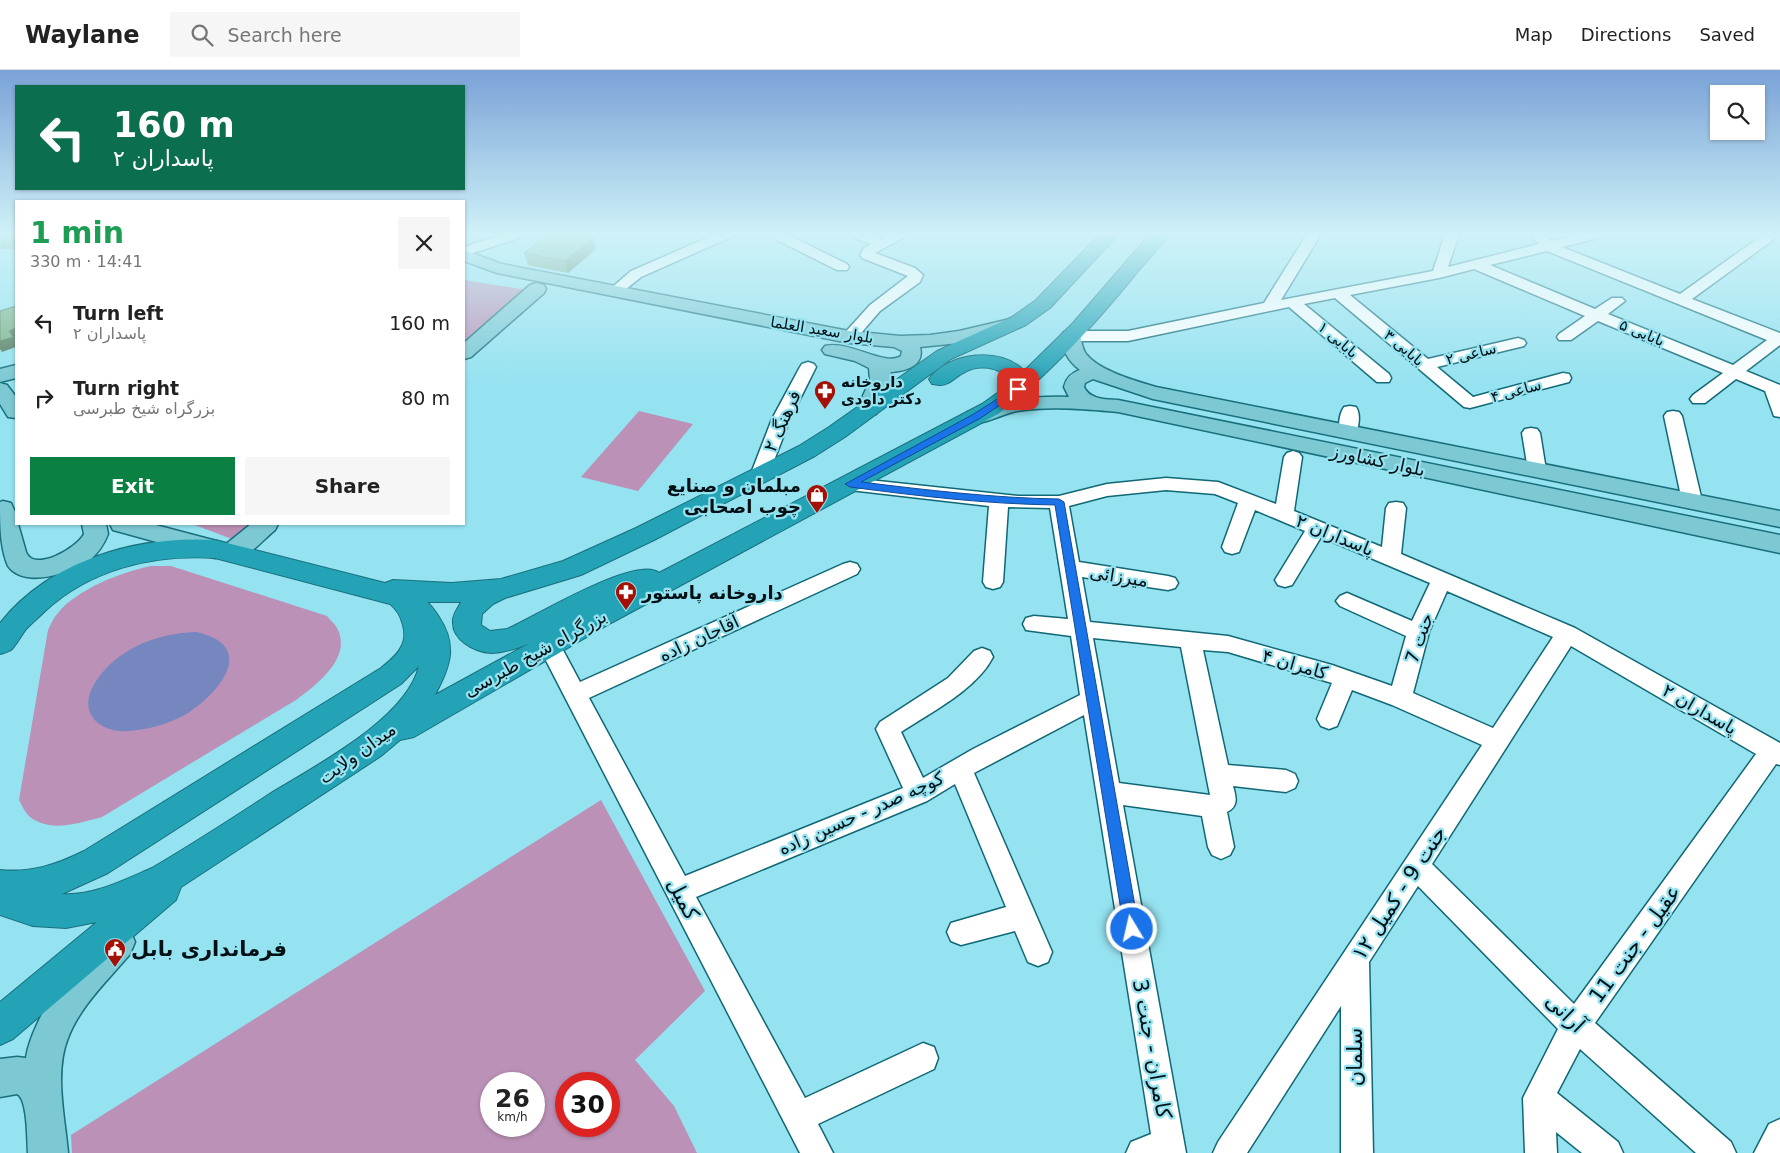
<!DOCTYPE html>
<meta charset="utf-8">
<style>
:root{--surface:#fff;--page:#f6f6f6;--text:#222;--muted:#767676;--line:#e0e0e0;--accent:#0b8043}
body{margin:0;font-family:"DejaVu Sans","Noto Naskh Arabic",sans-serif;background:var(--page);color:var(--text);height:100vh;display:flex;flex-direction:column;font-size:19px;white-space:nowrap}
*{box-sizing:border-box;margin:0}
p{font-size:16px;color:var(--muted)}
.icon{flex:none;width:28px;height:28px;fill:none;stroke:currentColor;stroke-width:2;stroke-linecap:round;stroke-linejoin:round}
.map{position:relative;flex:1;overflow:hidden}
.panel{position:absolute;left:15px;top:130px;width:450px;height:325px;display:flex;flex-direction:column;background:var(--surface);border-radius:0px;box-shadow:0 1px 4px #0004}
.panel>*{flex:none}
.top-card{position:absolute;left:15px;top:15px;width:450px;height:105px;border-radius:0px;box-shadow:0 1px 4px #0004;background:#0b6e4f;color:#fff;overflow:hidden}
.controls{position:absolute;left:1710px;top:15px;display:grid;gap:10px}
.controls a{display:grid;place-items:center;width:55px;height:55px;border-radius:0px;background:var(--surface);box-shadow:0 1px 4px #0004;font-size:25px}
.speed{position:absolute;left:480px;top:1002px;display:flex;gap:10px;font-size:25px;font-weight:700;text-align:center}
.speed>*{display:grid;place-content:center;width:65px;height:65px;border-radius:50%;background:var(--surface);box-shadow:0 1px 4px #0004;line-height:1}
.speed small{font-size:12px;font-weight:400}
.speed .limit{border:8px solid #d22;background:#fff;color:#111}
.pin{position:absolute;display:grid;place-items:center;width:42px;height:42px;color:#fff;margin:-21px;border-radius:10px;box-shadow:0 2px 8px #0006}
.me{position:absolute;width:55px;margin:-28px;rotate:351deg;stroke-linejoin:round;filter:drop-shadow(0 0 4px #0008)}
.turn{display:flex;align-items:center;gap:18px;height:105px;padding:0 15px;font-size:22px}
.turn .icon{width:65px;height:65px;stroke-width:2.5}
.turn b{display:block;font-size:35px;line-height:42px}
.round{display:grid;place-items:center;flex:none;width:52px;height:52px;border-radius:0px;background:var(--page)}
.head{display:flex;align-items:center;justify-content:space-between;height:85px;padding:0 15px}
h1{font-size:30px;font-weight:800;line-height:38px;color:#1e9e55}
.primary-button{display:flex;gap:10px;margin-top:auto;padding:10px 15px}
.primary-button a{flex:1;height:58px;border-radius:0px;background:var(--accent);color:#fff;font-size:20px;font-weight:800;line-height:58px;text-align:center}
.primary-button a+a{background:var(--page);color:var(--text)}
ul{padding:0;list-style:none}
li{display:flex;align-items:center;gap:15px;height:75px;padding:0 15px}
li div{flex:1}
li b{display:block;font-size:19px}
li em{font-style:normal}
header{display:flex;align-items:center;gap:30px;box-sizing:border-box;height:70px;padding:0 25px;background:var(--surface);border-bottom:1px solid var(--line)}
header strong{font-size:24px}
nav{display:flex;gap:28px;margin-inline-start:auto;font-size:18px}
.search{width:350px;height:45px;background:var(--page);display:flex;align-items:center;gap:12px;box-sizing:border-box;padding:0 18px;border-radius:0px;color:var(--muted);font-size:19px}
.map>svg:first-child{display:block}
.green{fill:#bb91b7;fill-rule:evenodd}
.water{fill:#7587be}
.lines{fill:none;stroke-linecap:round;stroke-linejoin:round}
.minor-casing{stroke:#106874;stroke-width:3}
.major-casing{stroke:#18707d;stroke-width:3}
.highway-casing{stroke:#18707d;stroke-width:2}
.minor{fill:#fff;fill-rule:evenodd}
.major{fill:#7cc8d3;fill-rule:evenodd}
.highway{fill:#25a3b6;fill-rule:evenodd}
.wall{fill:#699872}
.shaded-wall{fill:#557c5d}
.building{fill:#7ab185;stroke:#557c5d}
.route{fill:#1a73e8;stroke:#114b97}
.labels{text-anchor:middle;dominant-baseline:central;stroke-width:4.5;stroke-linejoin:round;paint-order:stroke}
.far-street-label{font-size:15px;fill:#001014;stroke:#95e2f0}
.far-poi-label{font-size:15px;font-weight:bold;fill:#001014;stroke:#95e2f0;text-anchor:start}
.street-label{font-size:18px;fill:#001014;stroke:#95e2f0}
.poi-label{font-size:18px;font-weight:bold;fill:#001014;stroke:#95e2f0;text-anchor:end}
.near-street-label{font-size:21px;fill:#001014;stroke:#95e2f0}
.near-poi-label{font-size:21px;font-weight:bold;fill:#001014;stroke:#95e2f0;text-anchor:start}
</style>
<header>
<strong>Waylane</strong>
<div class="search"><svg class="icon" aria-label="search" viewBox="0 0 24 24"><circle cx="10" cy="10" r="6"/><path d="M15 15l6 6"/></svg>Search here</div>
<nav><a>Map</a><a>Directions</a><a>Saved</a></nav>
</header>
<div class="map">
<svg width="1780" height="1083" viewBox="0 0 1780 1083">
<rect width="100%" height="100%" fill="#95e2f0"/>
<g class="green">
<path d="M464 210 527 220 464 274Z"/>
<path d="M639 341 693 354 638 421 581 407Z"/>
<path d="M192 454H250L232 469Z"/>
<path d="M151 496H171L327 546C330 550 335 554 337 558 353 588 316 615 296 630L102 747C79 753 51 763 30 747 25 743 22 735 19 730L48 560C51 554 54 547 58 543 77 519 122 502 151 496Z"/>
<path d="M601 730 705 921 635 990 674 1036 697 1083H72L71 1065ZM491 1014H534V1056H491ZM566 1014H609V1056H566Z"/>
</g>
<path class="water" d="M196 562C257 575 222 621 188 643 169 654 148 660 127 661 117 662 106 659 98 653 75 634 98 604 115 590 139 571 167 563 196 562Z"/>
<g class="lines">
<g class="minor-casing">
<g id="minor">
<path d="M505 164H524L522 167 464 186V177Z"/>
<path d="M716 164H733L731 167 641 207 620 224H610L608 221 631 201Z"/>
<path d="M769 164H786L847 194 849 197 847 200H837L771 167Z"/>
<path d="M853 164H868L881 169 891 164H907L905 167 875 183 915 198 923 205 920 212 880 241 855 270H843L841 267 870 235 908 206 862 188 860 185 864 178 871 174 854 168Z"/>
<path d="M1307 164H1321L1281 230 1433 201 1445 164H1459L1448 197 1539 174 1530 164H1544L1551 171 1582 164H1604L1602 167 1562 177 1680 224 1764 164H1779L1777 167 1692 229 1780 263V275L1746 301 1780 315V347L1774 346 1765 321 1736 309 1705 333H1693L1690 329 1693 325 1723 303 1598 251 1571 270H1559L1557 267 1559 264 1585 246 1474 199 1439 208 1350 225 1428 289 1518 268 1524 270 1526 273 1524 276 1437 297 1473 327 1563 303 1569 304 1571 308 1569 312 1470 338 1464 337 1335 228 1304 234 1389 304 1391 308 1389 312H1377L1289 237 1128 271H1071L1065 269 1063 266 1065 263 1071 261H1128L1264 233ZM1547 181 1767 270 1733 295 1608 244 1625 231 1622 228H1612L1595 239 1490 195Z"/>
<path d="M808 292 814 294 816 297 790 349 768 406 766 410 759 412 752 410 750 406 772 349 800 297 802 294Z"/>
<path d="M1350 336 1356 337C1361 344 1359 359 1354 366L1348 367 1342 366C1337 359 1339 344 1344 337Z"/>
<path d="M1673 341 1679 342 1682 346 1702 431 1699 435 1692 437 1685 435 1682 431 1664 346 1667 342Z"/>
<path d="M1531 358 1537 359 1540 363 1546 400 1544 404 1537 406 1530 404 1528 400 1522 363 1525 359Z"/>
<path d="M1293 381 1299 383 1302 387 1294 441 1382 477 1386 438 1389 433 1396 432 1403 433 1406 438 1401 484 1575 558 1780 673V695L1776 694 1595 953 1731 1072 1736 1083H1696L1580 979 1557 1023 1618 1072 1623 1083H1582L1556 1062 1557 1083H1525L1523 1028 1558 959 1418 816 1369 892 1373 1083H1341V936L1247 1083H1213L1218 1072 1482 675 1392 635 1352 620 1337 656 1329 659 1321 656 1317 649 1332 613 1228 582 1203 580 1228 695 1286 700 1295 704 1298 711 1295 718 1286 722 1233 716C1236 727 1239 736 1227 742L1234 777 1230 785 1221 789 1212 785 1208 777 1202 746 1123 735 1186 1083H1126L1131 1072 1151 1064 1084 645 974 703 1052 882 1048 892 1038 896 1028 892 1015 861 961 875 951 871 947 862 951 853 1006 837 955 714 927 731 696 827 805 1028 923 973 934 977 938 988 934 999 818 1054 833 1083H800L538 575 541 569 549 567 557 569 580 612 843 494 850 492 857 494 860 499 857 504 589 628 685 806 903 718 876 659 880 652 948 608 974 581 982 578 990 581 993 587C976 620 931 642 901 662L923 708 973 679 1080 625 1071 566 1026 560 1023 554 1026 548 1034 546 1068 549 1050 438 1008 437 1003 512 1000 517 993 519 986 517 983 512 989 436 850 420 843 418 841 414 843 410 850 408 1018 426H1059L1107 414 1166 408 1218 412 1276 434 1284 387 1287 383ZM1166 420 1215 424 1238 433 1222 477 1225 482 1232 484 1239 482 1255 440 1305 461 1275 510 1278 515 1285 517 1292 515 1321 467 1430 513 1412 551 1347 523 1340 526 1336 531 1340 536 1406 566 1392 616 1332 595 1228 566 1090 552 1082 507 1168 520 1175 518 1178 513 1175 508 1168 506 1079 492 1069 436 1107 426ZM1447 521 1553 567 1493 658 1413 623 1429 562ZM1093 568 1181 577 1210 725 1119 713ZM1571 576 1756 684 1574 934 1432 794Z"/>
<path d="M1780 1049V1083H1754L1769 1054Z"/>
</g>
</g>
<g class="major-casing">
<g id="major">
<path d="M464 180 502 194 849 261 900 266 930 265 959 261 1006 250 1013 252 1016 256 1013 260 959 273 920 277C925 296 905 301 891 302 890 316 884 331 876 344L868 345 860 344 857 339 870 310 869 298 855 291 825 284 822 280 825 276C849 270 885 297 901 286L902 281 894 277 849 273 497 203 464 191Z"/>
<path d="M537 213 544 215 546 219 544 223 471 287 464 289V273L530 215Z"/>
<path d="M1071 260 1078 262C1082 268 1081 277 1086 284 1099 301 1136 311 1156 317L1780 441V457L1153 329 1093 309 1085 313 1084 317C1090 330 1106 329 1118 330L1780 465V483L1118 342C1085 339 1050 336 1017 341 1001 344 984 356 968 352L965 347 968 342C1001 329 1034 326 1069 327L1064 317C1066 308 1071 303 1080 300 1068 291 1063 281 1061 266L1064 262Z"/>
<path d="M16 295V308L0 312V299Z"/>
<path d="M0 313 7 315 16 327V348L8 347 0 334Z"/>
<path d="M3 431 11 433 16 444V454H18L26 482C34 503 77 478 84 464L82 454H106L108 464C104 474 99 482 91 489 73 503 24 519 8 496 0 478 0 453 0 432Z"/>
<path d="M110 454H152L224 473 225 475 251 454H278L275 460C260 472 244 495 223 489L221 486 215 488 113 460Z"/>
<path d="M118 855 130 860 135 872 130 884C109 909 80 936 68 968 54 1003 65 1047 68 1083H28C27 1071 28 1029 17 1024L0 1027V989L17 987 26 988C31 950 83 869 118 855Z"/>
</g>
</g>
<g class="highway-casing">
<path id="highway" d="M1100 164H1119L1050 238 1026 255 951 289 845 367 815 386 654 470 581 505 505 528 493 534 482 544 481 555 490 561 507 559C533 548 637 484 659 503L982 334 1006 317 1007 311C1001 295 977 295 965 302 958 305 954 310 948 313 943 316 938 315 932 314L929 309C948 282 1002 276 1024 301L1073 253 1150 164H1168C1161 178 1145 192 1135 205 1093 256 1050 304 998 344L611 553 414 667 400 670 381 686 181 817 176 830 13 969 0 975V932L97 852 66 858 33 856 0 845V800C31 803 56 795 84 781L381 598C388 592 397 586 401 577 409 564 401 542 390 534L215 488C153 484 90 499 44 542 38 548 32 553 27 558 21 565 17 574 11 580 8 582 3 583 0 584V553C50 490 138 465 215 470L385 513 393 510 452 513 501 509 563 491 636 458 799 376 829 357 937 281 1012 247 1036 230ZM427 532H461C458 538 453 544 453 550 451 570 475 582 491 583 504 583 518 578 530 573L435 625C450 597 458 576 439 547 435 541 432 536 427 532ZM419 596C406 650 313 697 268 725 230 750 191 775 152 798 124 810 93 826 62 824L108 803 401 614Z"/>
</g>
<use href="#minor" class="minor"/>
<use href="#major" class="major"/>
<use href="#highway" class="highway"/>
</g>
<g class="wall">
<path d="M0 164H16V180L1 179Z"/>
<path d="M593 167 596 179 568 203 528 195 524 183Z"/>
</g>
<g class="shaded-wall">
<path d="M593 167 596 179 568 203 565 191Z"/>
<path d="M16 258V269L15 270 9 261Z"/>
<path d="M13 267 16 271V277L2 282 0 279V271Z"/>
</g>
<g class="building">
<path d="M0 164H16V168L0 167Z"/>
<path d="M548 164H576L593 167 565 191 524 183Z"/>
<path d="M16 236V258L9 261 13 267 0 271V241Z"/>
</g>
<linearGradient id="sky" x2="0" y2="1"><stop stop-color="#7aa2d7"/><stop offset="0.52" stop-color="#cff2f8"/><stop offset="1" stop-color="#cff2f8" stop-opacity="0"/></linearGradient>
<rect width="1780" height="315" fill="url(#sky)"/>
<path class="route" d="M1018 316 1021 317V321L979 349 861 412C927 420 993 428 1059 429L1064 432 1139 859 1137 864 1132 866 1126 864 1124 859 1055 435C986 434 918 426 850 417L845 414 972 345Z"/>
<defs>
<g id="pharmacy-pin" transform="scale(1.125)"><path d="M0 17L-7.5 6A9.5 9.5 0 1 1 7.5 6Z" fill="#a41005" stroke="#95e2f0"/><path d="M-2-6h4v4h4v4h-4v4h-4v-4h-4v-4h4Z" fill="#fff"/></g>
<g id="shop-pin" transform="scale(1.125)"><path d="M0 17L-7.5 6A9.5 9.5 0 1 1 7.5 6Z" fill="#a41005" stroke="#95e2f0"/><path d="M-5-2.5h2.3a2.7 3.5 0 0 1 5.4 0H5L5.5 6h-11ZM-1.5-2.5h3a1.5 2.3 0 0 0-3 0Z" fill="#fff"/></g>
<g id="civic-pin" transform="scale(1.125)"><path d="M0 17L-7.5 6A9.5 9.5 0 1 1 7.5 6Z" fill="#a41005" stroke="#95e2f0"/><path d="M-.6-6.5H3V-4.5H.6V-3L4-1V1h2V6H-6V1h2V-1L-.6-3ZM-1.2 2.5V6h2.4V2.5Z" fill="#fff"/></g>
</defs>
<g fill-rule="evenodd">
<use href="#pharmacy-pin" x="825" y="321"/>
<use href="#shop-pin" x="817" y="425"/>
<use href="#pharmacy-pin" x="626" y="522"/>
<use href="#civic-pin" x="115" y="879"/>
</g>
<g class="labels">
<g class="far-street-label">
<text transform="translate(822 260) rotate(9)">بلوار سعید العلما</text>
<text transform="translate(1642 263) rotate(22)">بابایی ۵</text>
<text transform="translate(1338 270) rotate(40)">بابایی ۱</text>
<text transform="translate(1404 278) rotate(40)">بابایی ۳</text>
<text transform="translate(1471 284) rotate(-14)">ساعی ۲</text>
<text transform="translate(1516 321) rotate(-15)">ساعی ۴</text>
</g>
<g class="far-poi-label">
<text x="841" y="312">داروخانه<tspan x="841" dy="17">دکتر داودی</tspan></text>
</g>
<g class="street-label">
<text transform="translate(782 351) rotate(-66)">فرهنگ ۲</text>
<text transform="translate(1378 390) rotate(12)">بلوار کشاورز</text>
<text transform="translate(1335 465) rotate(22)">پاسداران ۲</text>
<text transform="translate(1119 506) rotate(9)">میرزائی</text>
<text transform="translate(699 568) rotate(-25)">آقاجان زاده</text>
<text transform="translate(1419 568) rotate(-71)">جنت 7</text>
<text transform="translate(535 583) rotate(-29)">بزرگراه شیخ طبرسی</text>
<text transform="translate(1295 594) rotate(16)">کامران ۴</text>
<text transform="translate(1700 639) rotate(30)">پاسداران ۲</text>
<text transform="translate(357 683) rotate(-36)">میدان ولایت</text>
<text transform="translate(861 743) rotate(-24)">کوچه صدر - حسین زاده</text>
</g>
<g class="poi-label">
<text x="801" y="415">مبلمان و صنایع<tspan x="801" dy="21">چوب اصحابی</tspan></text>
<text x="642" y="522" text-anchor="start">داروخانه پاستور</text>
</g>
<g class="near-street-label">
<text transform="translate(1399 823) rotate(-57)">جنت 9 - کمیل ۱۲</text>
<text transform="translate(683 829) rotate(62)">کمیل</text>
<text transform="translate(1635 874) rotate(-54)">عقیل - جنت 11</text>
<text transform="translate(1565 943) rotate(44)">آرانی</text>
<text transform="translate(1152 979) rotate(80)">کامران - جنت 3</text>
<text transform="translate(1355 987) rotate(-90)">سلمان</text>
</g>
<g class="near-poi-label">
<text x="131" y="879">فرمانداری بابل</text>
</g>
</g>
</svg>
<div class="controls">
<a><svg class="icon" aria-label="search" viewBox="0 0 24 24"><circle cx="10" cy="10" r="6"/><path d="M15 15l6 6"/></svg></a>
</div>
<div class="speed"><div>26<small>km/h</small></div><div class="limit">30</div></div>
<div class="pin" style="left:1018px;top:319px;background:#d93025"><svg class="icon" aria-label="arrive" viewBox="0 0 24 24"><path d="M6 21V4h12l-3 4 3 4H6"/></svg></div>
<svg class="me" style="left:1132px;top:859px" viewBox="-20 -20 40 40"><circle r="17" fill="#1a73e8" stroke="#fff" stroke-width="3"/><path d="M0-11L8 9 0 5-8 9z" fill="#fff"/></svg>
<div class="top-card">
<div class="turn"><svg class="icon" aria-label="left" viewBox="0 0 24 24"><path d="M17 20v-9H6M10 6l-5 5 5 5"/></svg><div><b>160 m</b>پاسداران ۲</div></div>
</div>
<section class="panel">
<div class="head"><div><h1>1 min</h1><p>330 m · 14:41</p></div><a class="round"><svg class="icon" aria-label="close" viewBox="0 0 24 24"><path d="M6 6l12 12M18 6L6 18"/></svg></a></div>
<ul>
<li><svg class="icon" aria-label="left" viewBox="0 0 24 24"><path d="M17 20v-9H6M10 6l-5 5 5 5"/></svg><div><b>Turn left</b><p>پاسداران ۲</p></div><em>160 m</em></li>
<li><svg class="icon" aria-label="right" viewBox="0 0 24 24"><path d="M7 20v-9h11M14 6l5 5-5 5"/></svg><div><b>Turn right</b><p>بزرگراه شیخ طبرسی</p></div><em>80 m</em></li>
</ul>
<div class="primary-button"><a>Exit</a><a>Share</a></div>
</section>
</div>
